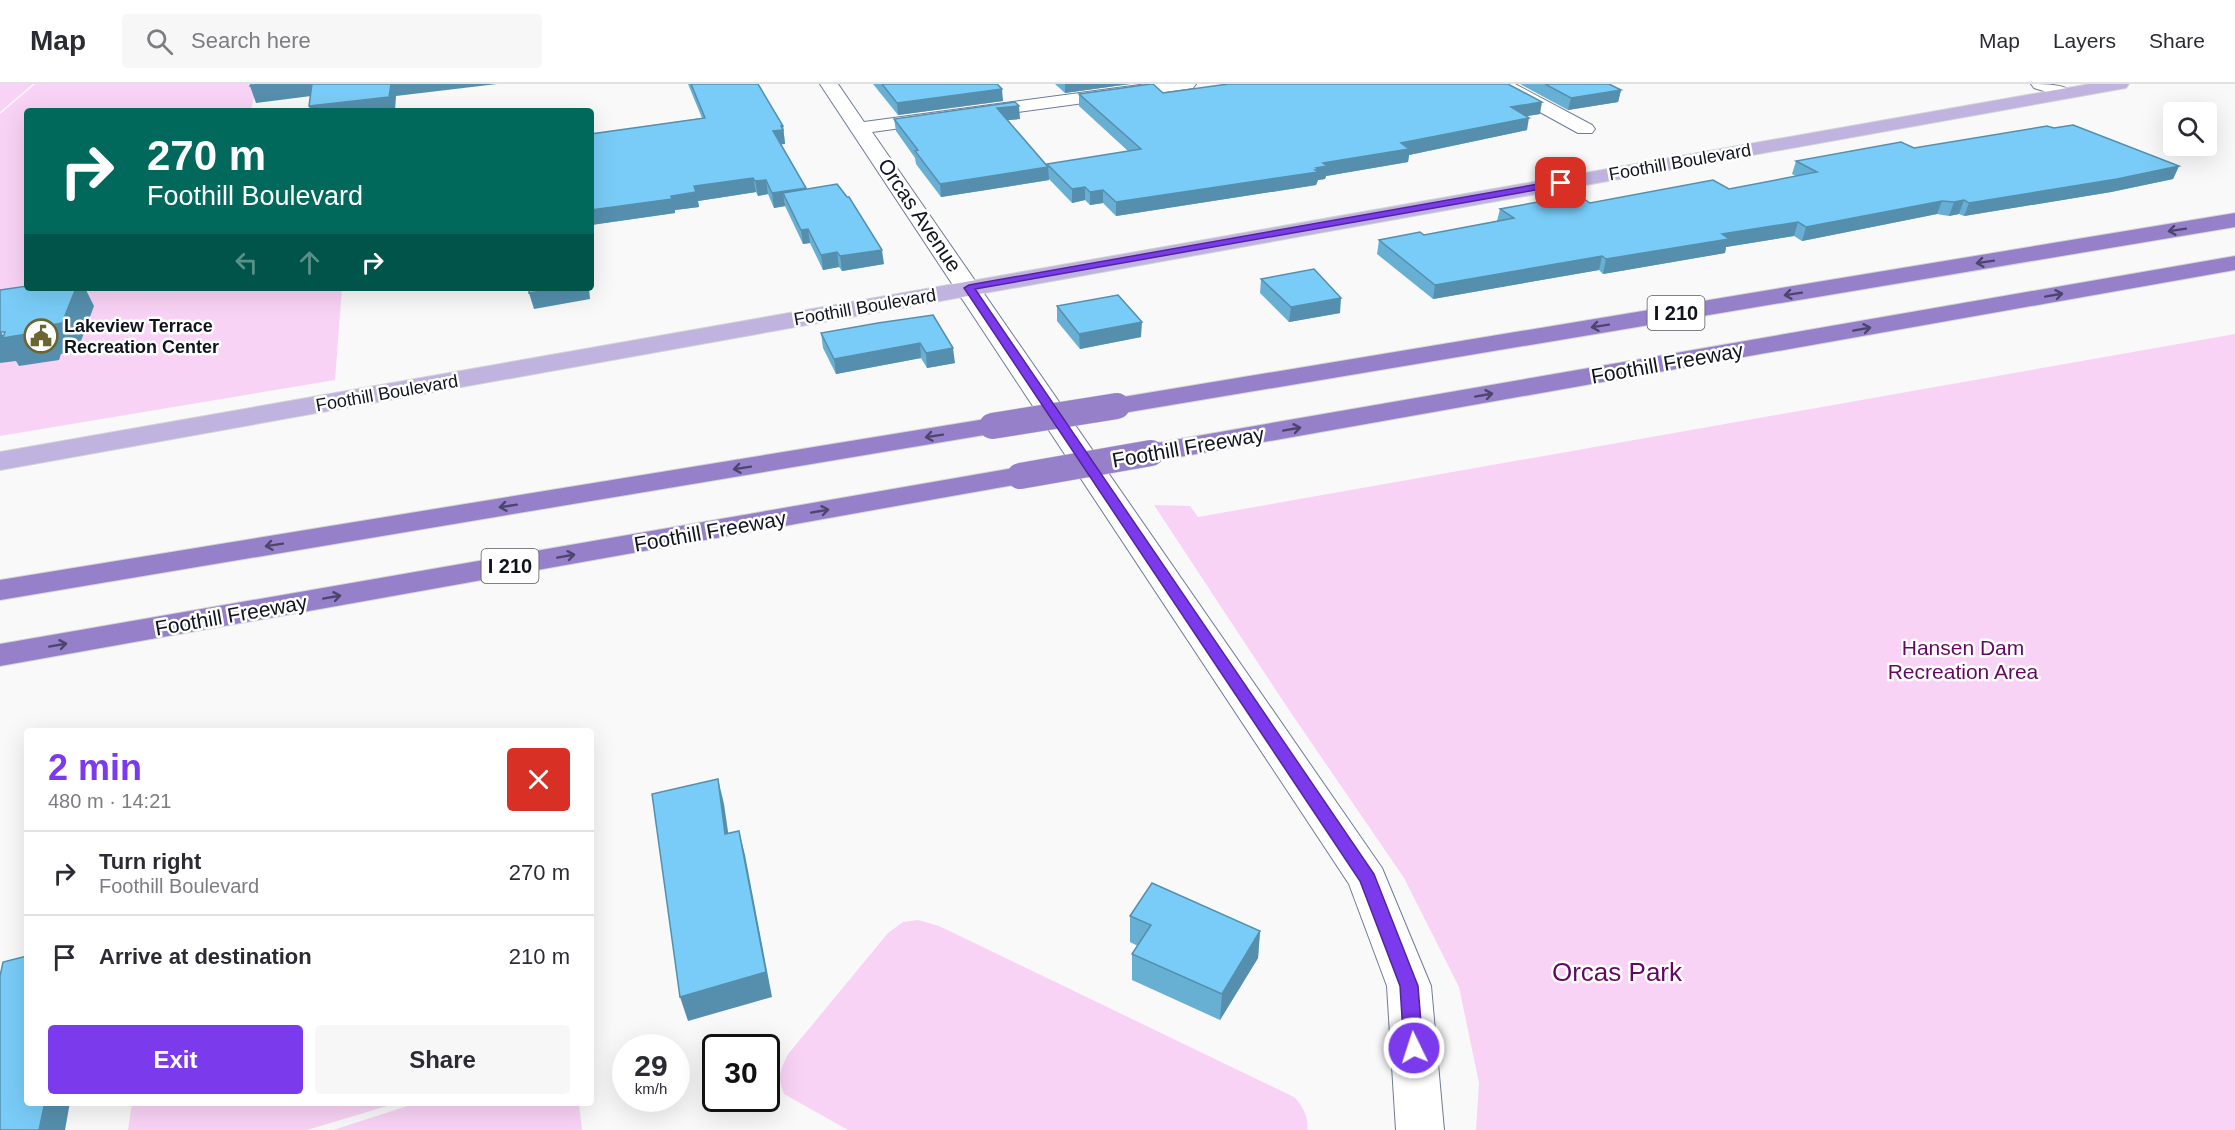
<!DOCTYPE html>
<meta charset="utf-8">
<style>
:root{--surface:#fff;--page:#f7f7f7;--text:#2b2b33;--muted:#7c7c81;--line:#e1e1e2;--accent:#7c3aed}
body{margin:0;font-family:Arial,sans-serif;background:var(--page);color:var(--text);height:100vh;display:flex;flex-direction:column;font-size:22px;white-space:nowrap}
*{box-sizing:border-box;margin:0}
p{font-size:20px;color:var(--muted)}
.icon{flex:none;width:33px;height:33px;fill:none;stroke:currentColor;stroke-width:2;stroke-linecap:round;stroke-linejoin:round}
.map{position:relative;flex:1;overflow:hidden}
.sheet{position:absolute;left:24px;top:644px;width:570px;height:378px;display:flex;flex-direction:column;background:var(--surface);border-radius:6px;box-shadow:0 6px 24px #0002}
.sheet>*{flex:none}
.top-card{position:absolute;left:24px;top:24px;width:570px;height:183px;border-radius:6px;box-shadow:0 6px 24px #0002;background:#00695c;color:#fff;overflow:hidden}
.fabs{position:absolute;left:2163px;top:18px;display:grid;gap:12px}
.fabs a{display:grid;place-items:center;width:54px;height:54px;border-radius:6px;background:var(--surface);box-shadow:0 6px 24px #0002;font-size:30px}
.speed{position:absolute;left:612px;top:950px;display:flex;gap:12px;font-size:30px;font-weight:700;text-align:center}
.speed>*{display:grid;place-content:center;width:78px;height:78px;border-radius:50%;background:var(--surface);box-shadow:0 6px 24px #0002;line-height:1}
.speed small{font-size:15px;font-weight:400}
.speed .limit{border:3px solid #111;border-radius:9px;background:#fff;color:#111}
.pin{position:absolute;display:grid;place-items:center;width:51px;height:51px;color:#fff;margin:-26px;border-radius:12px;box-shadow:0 3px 9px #0006}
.me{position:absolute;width:66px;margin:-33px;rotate:356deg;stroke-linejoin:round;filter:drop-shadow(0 0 4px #0008)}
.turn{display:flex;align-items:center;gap:21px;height:126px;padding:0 24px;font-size:27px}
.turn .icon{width:78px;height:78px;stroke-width:2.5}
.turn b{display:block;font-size:42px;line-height:51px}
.lanes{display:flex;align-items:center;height:57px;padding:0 24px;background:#0003;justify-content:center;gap:30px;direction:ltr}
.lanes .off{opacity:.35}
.round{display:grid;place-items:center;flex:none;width:63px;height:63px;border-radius:6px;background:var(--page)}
.summary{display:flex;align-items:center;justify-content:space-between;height:102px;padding:0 24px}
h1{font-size:36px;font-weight:700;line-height:45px;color:var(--accent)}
.action{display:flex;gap:12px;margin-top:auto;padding:12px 24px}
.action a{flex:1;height:69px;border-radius:6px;background:var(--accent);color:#fff;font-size:24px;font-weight:700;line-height:69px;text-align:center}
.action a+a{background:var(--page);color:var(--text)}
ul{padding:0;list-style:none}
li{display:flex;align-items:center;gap:18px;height:84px;padding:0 24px;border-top:2px solid var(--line)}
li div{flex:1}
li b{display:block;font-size:22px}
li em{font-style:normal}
header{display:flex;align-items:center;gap:36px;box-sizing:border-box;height:84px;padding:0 30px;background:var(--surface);border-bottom:2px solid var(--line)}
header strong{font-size:28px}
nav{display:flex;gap:33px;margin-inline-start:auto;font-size:21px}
.search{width:420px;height:54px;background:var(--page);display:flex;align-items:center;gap:15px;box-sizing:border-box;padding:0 21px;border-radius:6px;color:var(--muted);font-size:22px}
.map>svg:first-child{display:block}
.green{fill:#f9d3f5}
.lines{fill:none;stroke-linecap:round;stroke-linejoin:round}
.minor-casing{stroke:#6e7b98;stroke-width:2}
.major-casing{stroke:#d4d5d7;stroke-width:2}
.highway-casing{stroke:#d4d5d7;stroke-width:2}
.minor{fill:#fff;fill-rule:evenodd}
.major{fill:#c0b3df;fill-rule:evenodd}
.highway{fill:#9680ca;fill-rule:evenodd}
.highway-bridge-casing{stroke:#d4d5d7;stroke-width:27;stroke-linecap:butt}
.highway-bridge{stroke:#9680ca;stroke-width:26}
.wall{fill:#68afd4}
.shaded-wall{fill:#558fad}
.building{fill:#79ccf7;stroke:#558fad;stroke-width:1.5}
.oneway{stroke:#4c456c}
.route{fill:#7c3aed;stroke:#51269a;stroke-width:1.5}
.labels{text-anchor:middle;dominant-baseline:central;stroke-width:5;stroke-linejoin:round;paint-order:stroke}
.far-street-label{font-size:18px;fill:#0f141f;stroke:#fff}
.far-poi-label{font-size:18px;font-weight:bold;fill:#0f141f;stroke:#fff;text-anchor:start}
.shield{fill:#fff;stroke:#575a62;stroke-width:1.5}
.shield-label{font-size:20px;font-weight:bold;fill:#0f141f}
.street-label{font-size:21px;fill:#0f141f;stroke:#fff}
.park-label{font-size:21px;fill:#650763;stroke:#fff}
.near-park-label{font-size:26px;fill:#650763;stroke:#fff}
</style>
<header>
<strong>Map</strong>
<div class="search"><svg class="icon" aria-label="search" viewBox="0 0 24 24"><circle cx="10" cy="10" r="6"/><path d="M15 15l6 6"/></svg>Search here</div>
<nav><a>Map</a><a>Layers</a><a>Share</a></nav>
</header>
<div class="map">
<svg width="2235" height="1046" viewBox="0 0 2235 1046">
<rect width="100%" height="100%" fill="#f9f9f9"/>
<g class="green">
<path d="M0 0H33L0 28Z"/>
<path d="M35 0H257L251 27H27V204H342L335 296 0 352V30Z"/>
<path d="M2235 250V1046H1476L1479 999 1459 903 1404 794 1289 626 1154 421 1190 422 1198 433Z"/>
<path d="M918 836 939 842 1294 1013C1303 1022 1309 1034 1307 1046H848L784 1010C777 993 780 985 789 969L888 849 903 838Z"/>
<path d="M420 1018 579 1019 582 1046H333Z"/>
<path d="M132 1019V1018L397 1019 307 1046H128Z"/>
</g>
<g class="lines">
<g class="minor-casing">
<g id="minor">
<path d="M820 0H838L864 38 1147 0H1196L1193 4 1187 5 872 48 1382 784 1431 902 1444 1046H1396L1387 902 1349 800Z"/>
<path d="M1493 0H1515L1592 41 1595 45 1592 49H1578L1496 4Z"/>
<path d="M2031 0C2045 0 2065 0 2075 9L2072 13 2066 14 2034 4Z"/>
</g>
</g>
<g class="major-casing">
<path id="major" d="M2090 0H2129L2126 4 2120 5 0 386V368Z"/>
</g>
<g class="highway-casing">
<g id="highway">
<path d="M2235 129V143L1117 330 1107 328 1103 322 1107 316 1117 314Z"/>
<path d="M2235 172V186L1151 378 1141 375 1137 369 1141 363 1151 360Z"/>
<path d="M992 334 1002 336 1006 342 1002 348 0 516V496Z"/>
<path d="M1020 383 1030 386 1035 392 1030 398 0 582V560Z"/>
</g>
</g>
<use href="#minor" class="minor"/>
<use href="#major" class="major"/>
<use href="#highway" class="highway"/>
<g class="highway-bridge-casing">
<g id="highway-bridge">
<path d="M992 342 1117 322"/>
<path d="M1020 392 1151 369"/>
</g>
</g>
<use href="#highway-bridge" class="highway-bridge"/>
</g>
<g class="wall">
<path d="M688 0H758L783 42 785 60H781L807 105 884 180 842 187 839 183 823 186 810 159 803 160 785 122 774 124 768 110 758 112 756 108 698 117 699 123 675 126V129L591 141V50L702 34Z"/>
<path d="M873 0H997L1003 17 898 31Z"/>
<path d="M1055 0H1130L1065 9Z"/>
<path d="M1520 0H1609L1621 6 1618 18 1568 26Z"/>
<path d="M1163 9 1540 30 1527 32V46L1409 71 1408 78 1326 92 1325 95 1318 96 1316 101 1116 132 1103 119 1090 121 1085 116 1072 119 1049 95V96L941 113 916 80 915 74 896 47 894 35H1020L1007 36 1047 81 1128 67 1079 22V10Z"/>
<path d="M1914 64 2179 82 2173 95 2111 108 1964 132 1959 130 1949 132 1937 130 1802 157 1794 152 1726 163 1725 169 1684 176 1603 190 1599 186 1433 215 1377 170 1379 156 1424 151 1497 137 1500 125 1545 119H1590L1729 105 1796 92 1792 90 1796 77Z"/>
<path d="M1261 195 1340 229 1289 238 1260 209Z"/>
<path d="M1057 222 1141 253 1080 265 1057 237Z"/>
<path d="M933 231 955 279 927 284 921 274 836 290 823 264 821 249Z"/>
<path d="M1130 832 1260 847 1258 874 1220 936 1132 896V870L1138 862 1130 858Z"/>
</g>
<g class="shaded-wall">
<path d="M271 0H315L319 11 256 19 250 2Z"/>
<path d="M391 0H497L396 12 395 27H310L309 22Z"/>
<path d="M1065 0H1130L1065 9Z"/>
<path d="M1002 5 1003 17 898 31 897 19Z"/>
<path d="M1621 6 1618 18 1568 26 1571 14Z"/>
<path d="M1542 18 1540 30 1509 35 1511 23Z"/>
<path d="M1019 22 1020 35 998 37 997 24Z"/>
<path d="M1529 34 1527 46 1409 71 1408 78 1326 92 1325 95 1318 96 1316 101 1116 132V118L1316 84 1323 79 1401 59Z"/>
<path d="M781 42H783L785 60 776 61 773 47Z"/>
<path d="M2179 82 2173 95 2111 108 1964 132 1969 119Z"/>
<path d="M1048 83 1049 96 941 113 940 100Z"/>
<path d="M753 94 756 108 698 117 699 123 675 126V129L591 141V126L671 112 694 102Z"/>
<path d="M766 96 768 110 758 112 755 97Z"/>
<path d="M1085 103V116L1072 119V105Z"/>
<path d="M806 104 808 118 783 109 785 122 774 124 772 109Z"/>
<path d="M1103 106V119L1090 121V108Z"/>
<path d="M1964 116 1959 130 1949 132 1954 118Z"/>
<path d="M1942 117 1937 130 1802 157 1806 143Z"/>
<path d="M1798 138 1794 152 1726 163 1725 169 1603 190 1606 175 1722 150Z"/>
<path d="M808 145 810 159 803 160 801 146Z"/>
<path d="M882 166 884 180 842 187 840 172Z"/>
<path d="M837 168 839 183 823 186 821 171Z"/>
<path d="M1602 172 1599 186 1433 215 1435 201Z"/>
<path d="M76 204H85L94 222 77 268 61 270 59 276 19 282 16 277 0 279V248H1L4 253 46 242Z"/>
<path d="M559 204H589L590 215 534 225 529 209Z"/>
<path d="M1341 214 1340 229 1289 238 1291 223Z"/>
<path d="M1142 238 1141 253 1080 265 1079 250Z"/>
<path d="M920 259 921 274 836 290 834 275Z"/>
<path d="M953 264 955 279 927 284 926 269Z"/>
<path d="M718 695 724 720 732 775 725 750Z"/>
<path d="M739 747 745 771 772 913 688 937 680 913Z"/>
<path d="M1260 847 1258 874 1220 936 1222 910Z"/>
<path d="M45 1018H70L65 1046H39Z"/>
</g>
<g class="building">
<path d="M251 0H271L250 2Z"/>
<path d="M312 0H391L389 13 309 22Z"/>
<path d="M691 0H758L783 42H781L783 46 773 47 806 104 772 109 766 96 755 97 753 94 694 102 696 108 671 112 672 115 591 126V50L705 34Z"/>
<path d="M882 0H997L1002 5 897 19Z"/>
<path d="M1151 0H1153L1163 9 1228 0H1508L1542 18 1511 23 1529 34 1401 59 1409 65 1323 79 1327 82 1316 84 1319 86H1315L1318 88 1116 118 1103 106 1090 108 1085 103 1072 105 1047 80 1141 65 1079 10Z"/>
<path d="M1545 0H1609L1621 6 1571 14Z"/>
<path d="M1015 18 1019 22 997 24 1048 83 940 100 915 67 918 66 894 35Z"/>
<path d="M2073 41 2179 82 2117 95 1969 119 1964 116 1954 118 1942 117 1806 143 1798 138 1722 150 1729 155 1606 175 1602 172 1435 201 1379 156 1420 148 1424 151 1514 134 1500 125 1543 117 1545 119 1581 113 1590 119 1713 96 1729 105 1817 88 1796 77 1901 58 1914 64 2047 42 2054 44Z"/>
<path d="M837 100 847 113H849L882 166 840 172 837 168 821 171 808 145 801 146 783 109Z"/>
<path d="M1314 185 1341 214 1291 223 1261 195Z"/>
<path d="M27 202V204H76L62 239 46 242 44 247 3 254 5 248H0V206Z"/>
<path d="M529 204H559L529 209Z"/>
<path d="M1118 211 1142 238 1079 250 1057 222Z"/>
<path d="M933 231 953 264 926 269 920 259 834 275 821 249 878 239Z"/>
<path d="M718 695 725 750 739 747 766 888 680 913 652 710Z"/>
<path d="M1152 799 1260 847 1222 910 1132 870 1151 841 1130 832Z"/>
<path d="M27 872V1018H45L39 1046H0V892L3 878Z"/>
</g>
<defs><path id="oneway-shaft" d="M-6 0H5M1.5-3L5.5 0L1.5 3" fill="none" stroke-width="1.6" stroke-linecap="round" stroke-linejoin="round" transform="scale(1.5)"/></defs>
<g class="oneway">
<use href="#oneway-shaft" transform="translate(2177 146) rotate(171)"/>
<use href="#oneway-shaft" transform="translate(1985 178) rotate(171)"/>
<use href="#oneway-shaft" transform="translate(1793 210) rotate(171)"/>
<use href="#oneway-shaft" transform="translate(2054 211) rotate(-10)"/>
<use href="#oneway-shaft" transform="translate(1600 242) rotate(171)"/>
<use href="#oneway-shaft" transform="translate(1862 245) rotate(-10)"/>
<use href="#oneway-shaft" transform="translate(1484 311) rotate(-10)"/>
<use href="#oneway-shaft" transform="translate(1292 345) rotate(-10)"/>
<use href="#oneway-shaft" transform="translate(934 352) rotate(171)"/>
<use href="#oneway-shaft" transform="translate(742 384) rotate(171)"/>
<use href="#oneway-shaft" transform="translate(508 422) rotate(171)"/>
<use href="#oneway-shaft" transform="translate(820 427) rotate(-10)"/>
<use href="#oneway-shaft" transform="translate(274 461) rotate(171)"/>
<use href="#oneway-shaft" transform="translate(566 472) rotate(-10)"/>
<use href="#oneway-shaft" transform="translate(332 513) rotate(-10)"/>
<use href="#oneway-shaft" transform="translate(58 561) rotate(-10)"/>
</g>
<path class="route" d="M1561 96 1565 99 1564 101 975 205 1374 790 1418 902 1423 964 1420 970 1414 972 1407 970 1404 964 1400 902 1360 797 964 204 969 201Z"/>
<defs>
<g id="civic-ring" transform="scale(1.725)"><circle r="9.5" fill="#fff" stroke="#6a6531" stroke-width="1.5"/><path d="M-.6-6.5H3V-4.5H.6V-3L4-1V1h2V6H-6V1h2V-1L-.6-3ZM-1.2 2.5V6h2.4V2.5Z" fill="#6a6531"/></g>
</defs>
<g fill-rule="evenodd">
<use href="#civic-ring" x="41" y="252"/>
</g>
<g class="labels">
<g class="far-street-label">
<text transform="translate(1680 78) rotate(-10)">Foothill Boulevard</text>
<text transform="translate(865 223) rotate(-10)">Foothill Boulevard</text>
<text transform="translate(387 309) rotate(-10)">Foothill Boulevard</text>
</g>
<g class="far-poi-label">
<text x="64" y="242">Lakeview Terrace<tspan x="64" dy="21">Recreation Center</tspan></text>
</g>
<g class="shield">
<rect x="1647.5" y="212" width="57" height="34" rx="4.5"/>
<rect x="481.5" y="465" width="57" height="34" rx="4.5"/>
</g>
<g class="shield-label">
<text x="1676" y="229">I 210</text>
<text x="510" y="482">I 210</text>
</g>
<g class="street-label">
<text transform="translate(920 131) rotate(56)">Orcas Avenue</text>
<text transform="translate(1667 279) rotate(-10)">Foothill Freeway</text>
<text transform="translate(1188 363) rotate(-10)">Foothill Freeway</text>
<text transform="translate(710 447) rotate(-10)">Foothill Freeway</text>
<text transform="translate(231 531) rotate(-10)">Foothill Freeway</text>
</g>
<g class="park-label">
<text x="1963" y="563">Hansen Dam<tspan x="1963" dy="24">Recreation Area</tspan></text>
</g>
<g class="near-park-label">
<text x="1617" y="888">Orcas Park</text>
</g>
</g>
</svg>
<div class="fabs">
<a><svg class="icon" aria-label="search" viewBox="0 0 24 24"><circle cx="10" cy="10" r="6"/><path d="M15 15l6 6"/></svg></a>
</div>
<div class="speed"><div>29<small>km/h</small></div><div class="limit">30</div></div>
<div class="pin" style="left:1561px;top:99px;background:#d93025"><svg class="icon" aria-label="arrive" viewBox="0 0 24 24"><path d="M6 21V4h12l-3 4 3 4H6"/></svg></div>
<svg class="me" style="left:1414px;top:964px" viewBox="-20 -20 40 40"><circle r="17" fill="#7c3aed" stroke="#fff" stroke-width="3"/><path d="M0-11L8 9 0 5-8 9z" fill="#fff"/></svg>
<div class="top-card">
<div class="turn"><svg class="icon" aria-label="right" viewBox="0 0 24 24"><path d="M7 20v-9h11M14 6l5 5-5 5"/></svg><div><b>270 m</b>Foothill Boulevard</div></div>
<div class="lanes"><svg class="icon off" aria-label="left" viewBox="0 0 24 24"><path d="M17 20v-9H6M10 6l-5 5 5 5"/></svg><svg class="icon off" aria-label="ahead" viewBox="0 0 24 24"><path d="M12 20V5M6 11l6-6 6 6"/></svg><svg class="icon" aria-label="right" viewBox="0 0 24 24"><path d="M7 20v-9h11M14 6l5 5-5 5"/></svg></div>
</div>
<section class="sheet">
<div class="summary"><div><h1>2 min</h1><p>480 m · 14:21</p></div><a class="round" style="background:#d93025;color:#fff"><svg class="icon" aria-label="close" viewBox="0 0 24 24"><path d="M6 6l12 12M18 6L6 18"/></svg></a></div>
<ul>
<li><svg class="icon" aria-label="right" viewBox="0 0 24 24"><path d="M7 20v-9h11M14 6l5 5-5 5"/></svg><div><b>Turn right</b><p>Foothill Boulevard</p></div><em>270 m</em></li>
<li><svg class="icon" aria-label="arrive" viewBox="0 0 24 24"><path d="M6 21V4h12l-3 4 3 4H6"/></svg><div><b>Arrive at destination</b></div><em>210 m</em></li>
</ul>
<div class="action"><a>Exit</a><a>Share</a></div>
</section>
</div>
